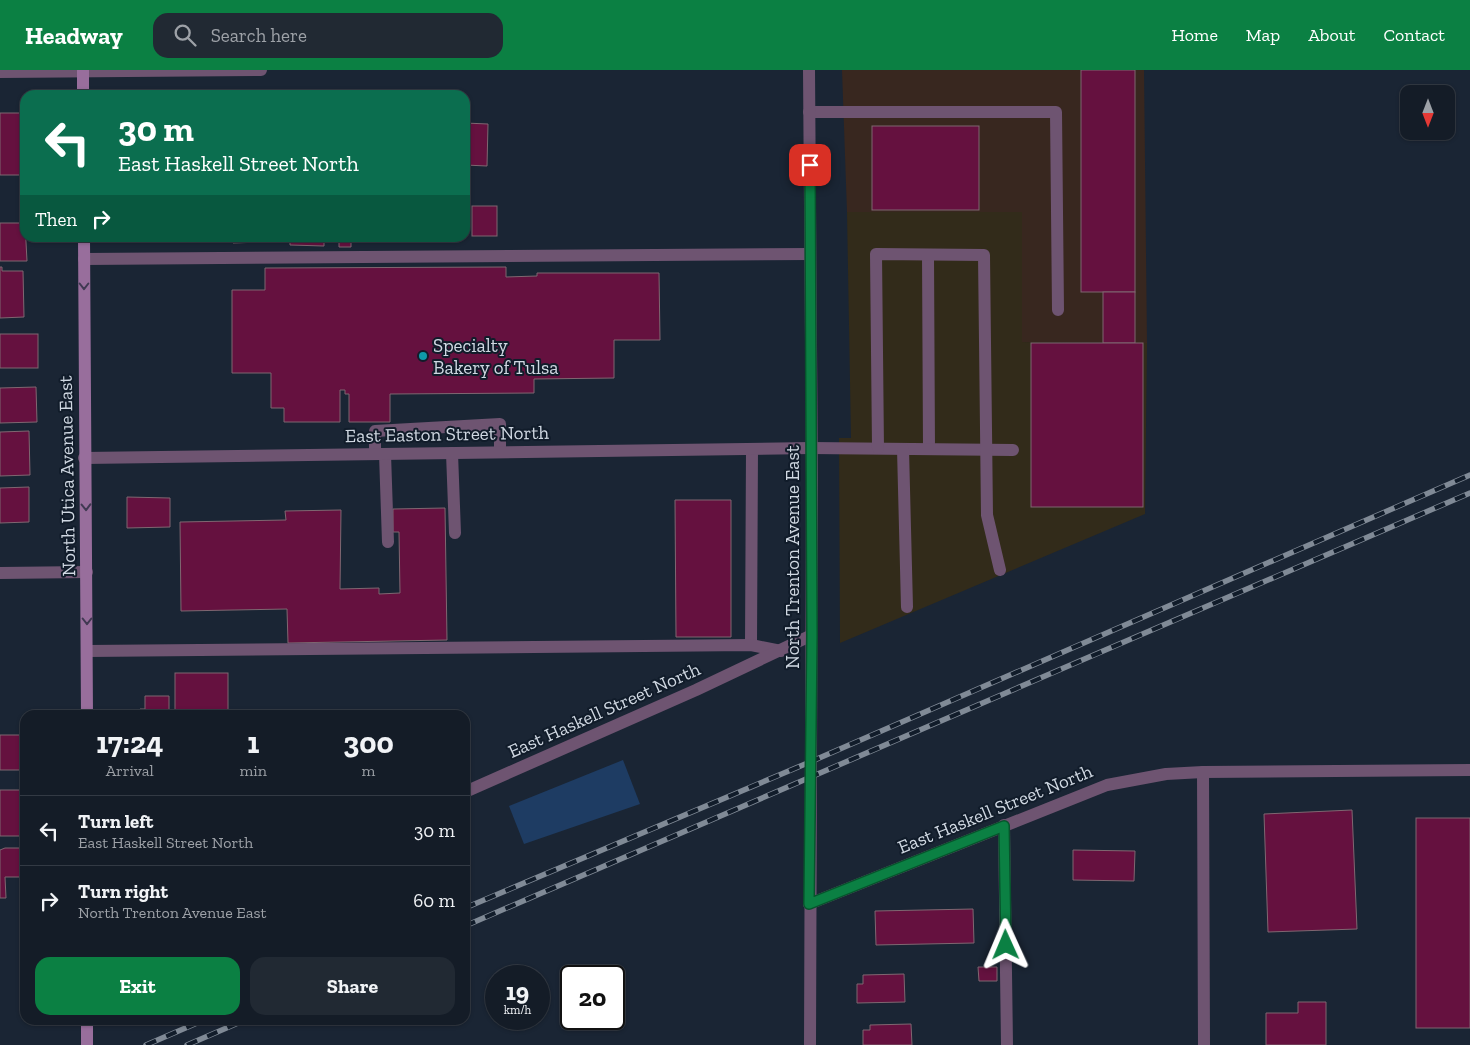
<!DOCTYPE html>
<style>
:root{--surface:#141c27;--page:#212933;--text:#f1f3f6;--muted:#9da1a7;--line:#333a44;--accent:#0b8043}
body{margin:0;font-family:"Zilla Slab",serif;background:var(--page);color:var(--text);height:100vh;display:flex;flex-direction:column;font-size:19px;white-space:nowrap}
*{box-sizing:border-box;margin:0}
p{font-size:16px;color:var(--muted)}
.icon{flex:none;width:28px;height:28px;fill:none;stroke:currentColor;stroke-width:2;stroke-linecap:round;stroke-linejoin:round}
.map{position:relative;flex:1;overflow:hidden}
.panel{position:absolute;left:20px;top:640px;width:450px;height:315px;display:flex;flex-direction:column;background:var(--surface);border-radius:15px;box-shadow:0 1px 4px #0004,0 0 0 1px var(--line)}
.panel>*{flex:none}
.hud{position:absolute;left:20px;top:20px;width:450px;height:152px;border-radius:15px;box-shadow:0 1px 4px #0004,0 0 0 1px var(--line);background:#0b6e4f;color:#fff;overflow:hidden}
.needle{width:32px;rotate:180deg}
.tools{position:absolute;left:1400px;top:15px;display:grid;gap:10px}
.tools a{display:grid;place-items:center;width:55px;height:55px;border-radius:10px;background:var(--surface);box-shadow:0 1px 4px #0004,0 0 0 1px var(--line);font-size:25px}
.speed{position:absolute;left:485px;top:895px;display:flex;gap:10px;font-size:25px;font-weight:700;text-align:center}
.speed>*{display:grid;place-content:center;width:65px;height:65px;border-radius:50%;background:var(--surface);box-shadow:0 1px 4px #0004,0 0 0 1px var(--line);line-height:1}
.speed small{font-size:12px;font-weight:400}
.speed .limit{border:2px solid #111;border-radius:8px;background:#fff;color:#111}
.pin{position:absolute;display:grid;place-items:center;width:42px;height:42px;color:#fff;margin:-21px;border-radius:10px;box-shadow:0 2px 8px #0006}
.me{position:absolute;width:55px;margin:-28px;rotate:359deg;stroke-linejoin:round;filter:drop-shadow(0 0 4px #0008)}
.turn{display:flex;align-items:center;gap:18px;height:105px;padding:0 15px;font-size:22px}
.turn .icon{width:65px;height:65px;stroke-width:2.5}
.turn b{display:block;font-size:35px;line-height:42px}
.then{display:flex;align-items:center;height:48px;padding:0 15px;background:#0003;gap:10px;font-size:19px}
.eta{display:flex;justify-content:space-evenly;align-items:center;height:85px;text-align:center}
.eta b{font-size:30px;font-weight:800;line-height:35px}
.action{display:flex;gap:10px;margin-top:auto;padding:10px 15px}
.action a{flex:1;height:58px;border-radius:15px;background:var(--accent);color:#fff;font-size:20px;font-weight:800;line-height:58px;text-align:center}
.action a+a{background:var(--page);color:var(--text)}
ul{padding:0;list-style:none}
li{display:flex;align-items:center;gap:15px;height:70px;padding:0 15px;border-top:1px solid var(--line)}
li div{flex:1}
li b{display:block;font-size:19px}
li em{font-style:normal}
header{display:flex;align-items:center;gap:30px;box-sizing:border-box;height:70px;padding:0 25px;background:var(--accent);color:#fff}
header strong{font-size:24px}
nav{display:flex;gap:28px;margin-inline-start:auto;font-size:18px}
.search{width:350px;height:45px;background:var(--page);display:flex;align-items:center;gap:12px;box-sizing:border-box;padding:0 18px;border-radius:15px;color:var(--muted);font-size:19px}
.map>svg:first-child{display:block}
.commercial{fill:#322b1a}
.industrial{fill:#38271f}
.green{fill:#1e3c63}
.building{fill:#65113f;stroke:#7f6771}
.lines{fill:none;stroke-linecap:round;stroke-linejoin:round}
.lane{stroke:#6e5471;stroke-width:12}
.street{stroke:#6e5471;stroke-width:12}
.secondary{stroke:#986e9c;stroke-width:12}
.rail-casing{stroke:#808a96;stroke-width:5.5}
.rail{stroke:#111c2a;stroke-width:4;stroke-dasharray:11;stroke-linecap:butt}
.oneway{stroke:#403952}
.route-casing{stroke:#07532c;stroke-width:12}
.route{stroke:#0b8043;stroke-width:9}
.culture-dot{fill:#0f9aa8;stroke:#111c2a;stroke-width:2}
.labels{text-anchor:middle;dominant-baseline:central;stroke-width:4;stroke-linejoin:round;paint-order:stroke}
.poi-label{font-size:19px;fill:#d0d8e2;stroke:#111c2a;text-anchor:start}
.street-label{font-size:19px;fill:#d0d8e2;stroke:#111c2a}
</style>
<header>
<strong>Headway</strong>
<div class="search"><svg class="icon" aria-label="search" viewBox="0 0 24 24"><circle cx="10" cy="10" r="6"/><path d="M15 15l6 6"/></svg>Search here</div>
<nav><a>Home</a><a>Map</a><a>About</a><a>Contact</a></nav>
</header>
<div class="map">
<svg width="1470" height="975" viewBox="0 0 1470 975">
<rect width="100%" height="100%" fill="#1a2534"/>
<path class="commercial" d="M847 142H1022V272L1147 273 1145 444 840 573 839 368H851Z"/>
<path class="industrial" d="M842 0H1144L1147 273 1022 272V142H847Z"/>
<path class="green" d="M623 690 640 734 524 774 509 736Z"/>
<g class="building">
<rect x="1081" y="0" width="54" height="222"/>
<rect x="0" y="43" width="25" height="62"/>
<path d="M465 53 488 54 487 96 465 95Z"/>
<rect x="872" y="56" width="107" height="84"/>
<rect x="472" y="136" width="25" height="30"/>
<path d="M0 153H25L27 191H0Z"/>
<path d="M233 168H261V172L233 173Z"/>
<path d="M290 168H324V176L290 175Z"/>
<path d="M339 168H388V171H351V177H339Z"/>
<path d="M0 197H2V201H23L24 247 0 248Z"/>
<path d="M506 197V207L537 206V203H659L660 270H614V308L534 309V323L390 324V352H349V324H345V320H340V352H284V338H271V303H232V220H265V198Z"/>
<rect x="1103" y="222" width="32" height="51"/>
<rect x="0" y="264" width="38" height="34"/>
<rect x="1031" y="273" width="112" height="164"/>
<path d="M36 317 37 352 0 353V318Z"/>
<path d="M29 361 30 405 0 406V362Z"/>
<path d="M29 417V452L0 453V418Z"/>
<path d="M127 427 170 428V457L127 458Z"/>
<path d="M675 430H731V567H676Z"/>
<path d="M445 438 447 570 288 573 287 539 181 541 180 452 286 450 285 441 341 440 340 519 379 518V524L400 523 399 462H393V439Z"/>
<rect x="175" y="603" width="53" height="42"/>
<path d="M145 626H169V640H173V645H140V639H145Z"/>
<rect x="0" y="665" width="25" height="35"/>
<rect x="0" y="720" width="25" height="46"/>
<path d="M1352 740 1357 859 1268 862 1264 744Z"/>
<rect x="1416" y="748" width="54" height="210"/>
<path d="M5 778H25V807H5L6 828H0V780Z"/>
<path d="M1073 780 1135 781 1134 811 1073 810Z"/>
<path d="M973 839 974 873 876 875 875 841Z"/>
<path d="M978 897H997V911H979Z"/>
<path d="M904 904 905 932 857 933V914H863V905Z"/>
<path d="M1298 932H1326V975H1266V943H1298Z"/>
<path d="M911 954 912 975H863V960H870V955Z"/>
</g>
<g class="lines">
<g class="lane">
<path d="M809 42H1056L1058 240"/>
<path d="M928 185 929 379"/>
<path d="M84 189 810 184"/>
<path d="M811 378 1013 380"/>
<path d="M878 378 876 184 984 185 987 445 1000 500"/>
<path d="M903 379 907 537"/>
<path d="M452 383 455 463"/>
<path d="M375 384V361L500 354V382"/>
<path d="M385 384 388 472"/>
<path d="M751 575 752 379"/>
<path d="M87 581 751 575 781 581"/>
<path d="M1004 755 1007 975"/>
</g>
<g class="street">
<path d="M809 0 812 409 810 975"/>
<path d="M0 2 261 0"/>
<path d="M84 388 811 378"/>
<path d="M0 503 87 502"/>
<path d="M1203 702 1204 975"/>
<path d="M465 722 696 620 812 565"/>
<path d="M809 834 1107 715 1166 704 1203 702 1470 700"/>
</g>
<g class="secondary">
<path d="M83 0V25"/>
<path d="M84 168 87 645"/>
<path d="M87 975V950"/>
</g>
<g class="rail-casing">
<g id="rail">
<path d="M465 838 810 692 1470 405"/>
<path d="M465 856 1470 423"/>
<path d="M146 975 204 950"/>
<path d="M187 975 245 950"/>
</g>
</g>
<use href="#rail" class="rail"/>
</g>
<defs><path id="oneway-chevron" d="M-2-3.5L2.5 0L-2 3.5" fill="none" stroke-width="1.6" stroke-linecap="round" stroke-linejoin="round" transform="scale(1.25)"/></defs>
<g class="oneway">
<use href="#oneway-chevron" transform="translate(84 216) rotate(90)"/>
<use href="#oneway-chevron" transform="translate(86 437) rotate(89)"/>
<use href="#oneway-chevron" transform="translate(87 551) rotate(90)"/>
</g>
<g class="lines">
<g class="route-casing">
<path id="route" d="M810 95 812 565 809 834 1004 756 1006 875"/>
</g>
<use href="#route" class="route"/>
</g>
<circle class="culture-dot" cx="423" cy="286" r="5"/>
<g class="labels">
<g class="poi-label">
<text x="433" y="275">Specialty<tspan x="433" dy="22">Bakery of Tulsa</tspan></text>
</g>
<g class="street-label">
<text transform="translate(447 364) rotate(-1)">East Easton Street North</text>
<text transform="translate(67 406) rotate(-91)">North Utica Avenue East</text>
<text transform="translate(792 487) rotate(-90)">North Trenton Avenue East</text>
<text transform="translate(604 640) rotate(-24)">East Haskell Street North</text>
<text transform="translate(995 739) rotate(-22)">East Haskell Street North</text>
</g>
</g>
</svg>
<div class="tools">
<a><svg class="needle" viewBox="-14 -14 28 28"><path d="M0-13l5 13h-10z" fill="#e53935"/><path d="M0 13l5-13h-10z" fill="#9da1a7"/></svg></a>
</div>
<div class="speed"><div>19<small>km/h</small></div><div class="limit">20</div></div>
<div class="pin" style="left:810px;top:95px;background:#d93025"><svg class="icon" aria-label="arrive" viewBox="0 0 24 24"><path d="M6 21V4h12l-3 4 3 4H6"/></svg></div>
<svg class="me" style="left:1006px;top:875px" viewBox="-20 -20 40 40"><path d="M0-17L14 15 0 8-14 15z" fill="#0b8043" stroke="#fff" stroke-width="4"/></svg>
<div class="hud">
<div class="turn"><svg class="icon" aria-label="left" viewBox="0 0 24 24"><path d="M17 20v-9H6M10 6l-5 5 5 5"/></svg><div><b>30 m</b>East Haskell Street North</div></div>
<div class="then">Then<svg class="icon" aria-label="right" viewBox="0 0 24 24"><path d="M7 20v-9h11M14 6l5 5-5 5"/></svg></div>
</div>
<section class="panel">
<div class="eta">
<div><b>17:24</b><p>Arrival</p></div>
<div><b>1</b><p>min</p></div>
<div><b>300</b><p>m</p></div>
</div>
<ul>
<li><svg class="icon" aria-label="left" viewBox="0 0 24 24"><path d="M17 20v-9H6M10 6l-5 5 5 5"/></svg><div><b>Turn left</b><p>East Haskell Street North</p></div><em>30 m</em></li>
<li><svg class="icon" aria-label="right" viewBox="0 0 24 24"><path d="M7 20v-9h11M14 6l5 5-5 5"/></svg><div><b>Turn right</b><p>North Trenton Avenue East</p></div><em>60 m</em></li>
</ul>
<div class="action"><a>Exit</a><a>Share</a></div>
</section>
</div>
